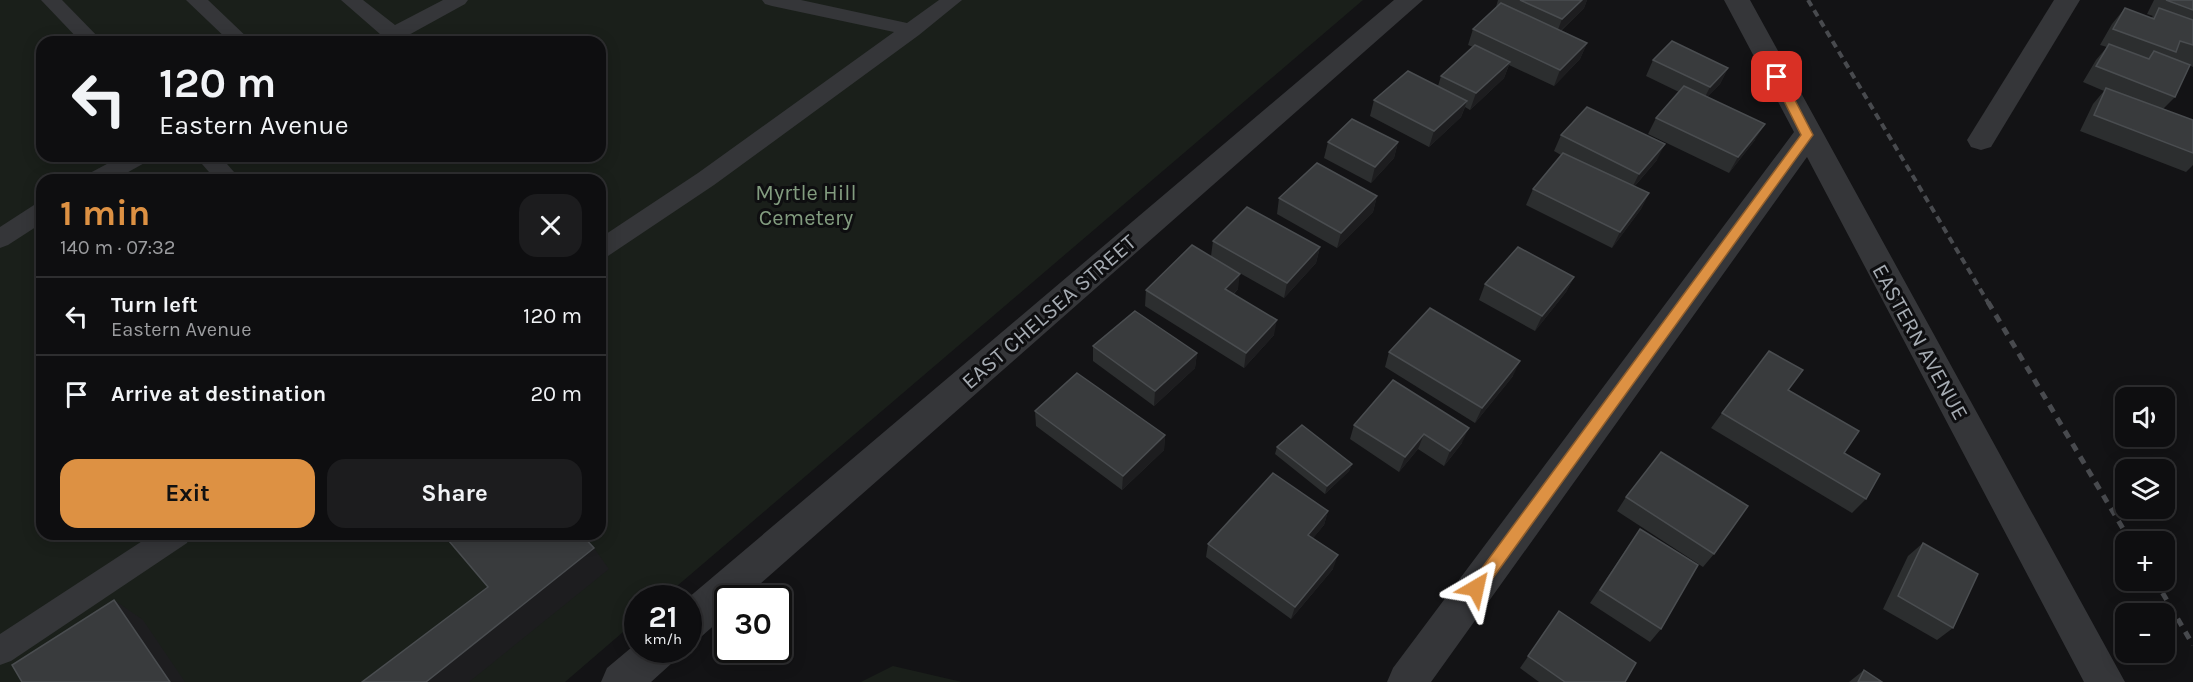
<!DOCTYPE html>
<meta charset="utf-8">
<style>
:root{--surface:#0e0e10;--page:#1c1c1e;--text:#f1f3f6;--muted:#9b9c9f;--line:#2e2e30;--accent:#dd9143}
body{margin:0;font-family:Karla,sans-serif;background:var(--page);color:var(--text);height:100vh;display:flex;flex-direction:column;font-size:22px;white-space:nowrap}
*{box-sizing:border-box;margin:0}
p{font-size:20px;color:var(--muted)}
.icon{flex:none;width:33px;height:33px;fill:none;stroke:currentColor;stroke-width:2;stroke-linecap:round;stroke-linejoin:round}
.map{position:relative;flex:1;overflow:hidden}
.details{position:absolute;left:36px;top:174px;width:570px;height:366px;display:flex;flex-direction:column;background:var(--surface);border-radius:18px;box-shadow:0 3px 15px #0003,0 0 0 2px var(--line)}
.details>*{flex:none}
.hud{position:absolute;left:36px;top:36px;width:570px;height:126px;border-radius:18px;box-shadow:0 3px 15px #0003,0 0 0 2px var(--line);background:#0e0e10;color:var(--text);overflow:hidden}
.fabs{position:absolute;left:2115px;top:387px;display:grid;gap:12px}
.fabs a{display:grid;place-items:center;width:60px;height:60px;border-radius:12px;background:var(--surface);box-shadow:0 3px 15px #0003,0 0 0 2px var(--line);font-size:30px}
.speed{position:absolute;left:624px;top:585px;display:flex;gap:12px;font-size:30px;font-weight:700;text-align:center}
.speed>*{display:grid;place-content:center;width:78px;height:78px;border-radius:50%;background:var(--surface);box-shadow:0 3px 15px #0003,0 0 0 2px var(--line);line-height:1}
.speed small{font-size:15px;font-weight:400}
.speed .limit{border:3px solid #111;border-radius:9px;background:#fff;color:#111}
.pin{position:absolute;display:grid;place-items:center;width:51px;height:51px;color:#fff;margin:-26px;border-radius:12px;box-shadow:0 3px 9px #0006}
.me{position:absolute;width:66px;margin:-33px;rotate:36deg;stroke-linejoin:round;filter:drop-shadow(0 0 4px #0008)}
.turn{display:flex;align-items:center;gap:21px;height:126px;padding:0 24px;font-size:27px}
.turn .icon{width:78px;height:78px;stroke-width:2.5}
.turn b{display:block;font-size:42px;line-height:51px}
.round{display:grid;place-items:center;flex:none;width:63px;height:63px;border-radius:18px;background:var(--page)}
.head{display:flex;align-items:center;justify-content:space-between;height:102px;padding:0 24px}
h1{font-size:36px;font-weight:700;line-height:45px;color:var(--accent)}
.primary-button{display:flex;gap:12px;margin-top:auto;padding:12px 24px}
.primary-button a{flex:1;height:69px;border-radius:18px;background:var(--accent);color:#111;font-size:24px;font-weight:700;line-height:69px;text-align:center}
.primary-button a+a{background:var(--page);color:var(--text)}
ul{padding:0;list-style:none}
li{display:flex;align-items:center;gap:18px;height:78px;padding:0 24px;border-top:2px solid var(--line)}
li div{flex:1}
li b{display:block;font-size:22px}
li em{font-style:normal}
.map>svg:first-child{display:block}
.green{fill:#1a1f1a;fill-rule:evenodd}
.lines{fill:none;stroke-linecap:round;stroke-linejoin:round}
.service{fill:#353639;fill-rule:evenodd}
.minor{fill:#353639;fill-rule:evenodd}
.rail-far1{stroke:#484a4e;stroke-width:4;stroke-dasharray:7 5;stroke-linecap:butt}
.rail{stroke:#484a4e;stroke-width:5;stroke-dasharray:8 7;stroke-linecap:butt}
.wall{fill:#2c2e2f}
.shaded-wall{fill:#1d1d1f}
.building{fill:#393b3d;stroke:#4a4d50;stroke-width:1.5}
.route{fill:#dd9143;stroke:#905e2c;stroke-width:1.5}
.labels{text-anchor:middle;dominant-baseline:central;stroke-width:6;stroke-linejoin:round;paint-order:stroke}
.park-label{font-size:22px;fill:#829c7f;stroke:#0e0e10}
.street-label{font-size:22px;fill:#a6acb3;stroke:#0e0e10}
</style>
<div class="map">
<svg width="2193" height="682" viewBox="0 0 2193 682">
<rect width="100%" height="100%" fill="#131315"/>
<g class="green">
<path d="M0 0H1363L663 598H638L637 620 565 682H0ZM42 42H600V156H42ZM42 180H600V534H42Z"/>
<path d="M893 666 962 682H861Z"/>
</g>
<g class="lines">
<g class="service">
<path d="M41 0H62L103 42H81Z"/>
<path d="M186 0H208L252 42H230Z"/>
<path d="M341 0H363L395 25 443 0H468L465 4 396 42H370L380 34Z"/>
<path d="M762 0H801L907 23 939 0H962L919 35 714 185 608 256 600 259V238L698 173 894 32 772 6 765 4Z"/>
<path d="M122 156H151L148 161 114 180H85L88 174Z"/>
<path d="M195 156H220L241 180H216Z"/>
<path d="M42 203V223L8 245 0 248V227L34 205Z"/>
<path d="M153 534H191L187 543 11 661 0 665V634Z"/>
</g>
<g class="minor">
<path d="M1394 0H1423L744 598H728V613L702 636 688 641V598Z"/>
<path d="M1724 0H1750L2125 682H2084L1807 157 1431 682H1387L1393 668 1794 132Z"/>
<path d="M2054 0H2080L1991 147 1981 150 1971 147 1967 140Z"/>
<path d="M638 642V650H678L672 663 651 682H601L607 668Z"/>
</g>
<path class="rail-far1" d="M1808 0 1989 304"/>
<g class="rail">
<path d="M1988 302 2131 542"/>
<path d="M2155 580 2193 645"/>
</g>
</g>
<g class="wall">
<path d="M1498 0H1587L1584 8 1561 31 1587 43 1580 59 1554 86 1509 65 1504 78 1470 110 1465 107 1461 117 1429 147 1370 116 1374 100 1438 86 1441 76 1473 47 1468 45 1473 29 1496 7Z"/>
<path d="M2154 0H2193V67L2189 65 2175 97 2163 109 2193 120V165L2186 172 2080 131 2093 104 2104 91 2083 82 2096 60 2107 47 2100 45 2112 24 2125 8 2151 18 2153 16 2147 14Z"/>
<path d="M1653 60 1728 68 1720 84 1707 97 1755 140 1729 173 1648 134 1656 118 1679 92 1646 76Z"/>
<path d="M1561 135 1657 160 1634 187 1649 193 1641 209 1612 248 1526 205 1533 189 1561 155 1554 151Z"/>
<path d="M1328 142H1398L1394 158 1371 183 1324 158Z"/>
<path d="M1377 196 1373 212 1337 248 1277 214 1279 198Z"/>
<path d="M1213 241 1320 247 1316 263 1284 298 1229 267 1238 289 1234 294 1274 335 1244 368 1145 306 1146 290 1211 256Z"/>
<path d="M1574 277 1566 292 1535 331 1479 300 1485 284Z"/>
<path d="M1093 346 1197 353 1195 368 1154 406 1093 361Z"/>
<path d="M1389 352 1513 376 1475 423 1385 367Z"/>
<path d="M1393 380 1462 443 1444 466 1418 449 1399 472 1350 439 1354 425Z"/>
<path d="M1788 390 1844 453 1866 499 1852 513 1711 428 1722 413Z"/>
<path d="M1035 411 1165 435 1164 450 1122 490 1036 426Z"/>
<path d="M1277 447 1352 464 1349 471 1325 494 1275 454Z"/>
<path d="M1626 497 1714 554 1703 567 1617 511Z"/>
<path d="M1328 511 1324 525 1313 538 1333 569 1291 619 1206 557 1208 544Z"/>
<path d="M1640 529 1661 629 1650 642 1590 603Z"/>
<path d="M1923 543 1953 628 1937 640 1883 609 1908 556Z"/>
<path d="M1559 611 1625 682H1539L1520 668Z"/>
<path d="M1864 670 1882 682H1849Z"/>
</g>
<g class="shaded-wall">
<path d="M1582 0H1587L1584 8 1556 35 1562 19Z"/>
<path d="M1587 43 1580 59 1554 86 1560 70Z"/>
<path d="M1510 62 1504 78 1470 110 1476 93Z"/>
<path d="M1728 68 1720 84 1702 103 1710 87Z"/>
<path d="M1467 101 1461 117 1429 147 1434 131Z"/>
<path d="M1765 124 1755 140 1729 173 1738 157Z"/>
<path d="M1398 142 1394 158 1371 183 1375 167Z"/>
<path d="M1665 144 1657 160 1631 190 1639 174Z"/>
<path d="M1649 193 1641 209 1612 248 1620 232Z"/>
<path d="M1377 196 1373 212 1337 248 1341 233Z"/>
<path d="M1320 247 1316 263 1284 298 1287 283Z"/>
<path d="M1240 274 1238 289 1223 304 1225 289Z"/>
<path d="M1574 277 1566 292 1535 331 1542 316Z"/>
<path d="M1277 320 1274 335 1244 368 1246 353Z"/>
<path d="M1197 353 1195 368 1154 406 1155 391Z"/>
<path d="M1520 361 1513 376 1475 423 1482 408Z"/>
<path d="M1469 428 1462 443 1444 466 1450 451Z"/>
<path d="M1424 434 1418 449 1399 472 1405 457Z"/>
<path d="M1165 435 1164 450 1122 490 1123 476Z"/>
<path d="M1352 464 1349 471 1325 494 1327 486Z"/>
<path d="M1328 511 1324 525 1304 549 1308 535Z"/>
<path d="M594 548 609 569 469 682H426Z"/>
<path d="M1338 555 1333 569 1291 619 1295 607Z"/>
<path d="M114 600 143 620 185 682H170Z"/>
</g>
<g class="building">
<path d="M1520 0H1582L1562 19Z"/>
<path d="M2166 0H2193V10Z"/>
<path d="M1501 3 1587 43 1560 70 1473 29Z"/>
<path d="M2125 8 2154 19 2159 8 2193 20V45L2180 41 2176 52 2113 29Z"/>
<path d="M1672 41 1728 68 1710 87 1653 60Z"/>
<path d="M2109 44 2149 59 2154 51 2190 65 2175 97 2096 66Z"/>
<path d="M1475 45 1510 62 1476 93 1441 76Z"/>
<path d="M1408 71 1467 101 1434 131 1374 100Z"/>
<path d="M1684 86 1765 124 1738 157 1656 118Z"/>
<path d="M2106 88 2193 120V153L2094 115Z"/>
<path d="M1587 107 1665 144 1639 174 1561 135Z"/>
<path d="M1352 119 1398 142 1375 167 1328 142Z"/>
<path d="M1563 153 1649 193 1620 232 1533 189Z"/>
<path d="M1317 163 1377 196 1341 233 1279 198Z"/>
<path d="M1247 207 1320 247 1287 283 1213 241Z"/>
<path d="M1192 245 1240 274 1225 289 1277 320 1246 353 1146 290Z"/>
<path d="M1518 247 1574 277 1542 316 1485 284Z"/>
<path d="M1430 308 1520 361 1482 408 1389 352Z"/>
<path d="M1135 311 1197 353 1155 391 1093 346Z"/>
<path d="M1769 351 1803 370 1788 390 1859 431 1844 453 1880 474 1866 499 1722 413Z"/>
<path d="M1077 373 1165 435 1123 476 1035 411Z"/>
<path d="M1393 380 1469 428 1450 451 1424 434 1405 457 1354 425Z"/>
<path d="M1302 425 1352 464 1327 486 1277 447Z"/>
<path d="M1661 452 1748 506 1714 554 1626 497Z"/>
<path d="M1273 473 1328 511 1308 535 1338 555 1295 607 1208 544Z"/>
<path d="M1640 529 1698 565 1661 629 1600 590Z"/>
<path d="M443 534H581L594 548 426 682H362L488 587Z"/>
<path d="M1923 543 1978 574 1953 628 1898 596Z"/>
<path d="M114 600 170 682H22L12 665Z"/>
<path d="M1559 611 1636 663 1625 682H1565L1528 656Z"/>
<path d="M1864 670 1882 682H1858Z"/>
</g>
<path class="route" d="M1777 73 1783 77 1813 135 1482 593 1476 595 1471 593 1468 588 1471 583 1801 135 1772 77Z"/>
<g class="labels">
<g class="park-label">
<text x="806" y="193">Myrtle Hill<tspan x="806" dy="25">Cemetery</tspan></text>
</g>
<g class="street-label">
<text transform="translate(1049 312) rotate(-41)">EAST CHELSEA STREET</text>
<text transform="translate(1920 342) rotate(61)">EASTERN AVENUE</text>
</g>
</g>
</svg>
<div class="fabs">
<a><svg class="icon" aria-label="sound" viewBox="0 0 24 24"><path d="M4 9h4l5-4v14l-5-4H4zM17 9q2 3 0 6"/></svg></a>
<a><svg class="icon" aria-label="layers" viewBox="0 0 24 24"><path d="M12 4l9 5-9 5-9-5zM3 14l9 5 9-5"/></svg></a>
<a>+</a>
<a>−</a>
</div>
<div class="speed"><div>21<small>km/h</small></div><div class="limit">30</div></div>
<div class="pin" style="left:1777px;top:77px;background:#d93025"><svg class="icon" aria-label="arrive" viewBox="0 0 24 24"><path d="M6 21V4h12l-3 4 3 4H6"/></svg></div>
<svg class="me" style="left:1476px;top:588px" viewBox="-20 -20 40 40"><path d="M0-17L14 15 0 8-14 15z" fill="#dd9143" stroke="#fff" stroke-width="4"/></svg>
<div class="hud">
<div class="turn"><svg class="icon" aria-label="left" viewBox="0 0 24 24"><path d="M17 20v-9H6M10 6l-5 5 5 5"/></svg><div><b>120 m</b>Eastern Avenue</div></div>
</div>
<section class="details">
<div class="head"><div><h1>1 min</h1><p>140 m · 07:32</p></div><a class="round"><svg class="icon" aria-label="close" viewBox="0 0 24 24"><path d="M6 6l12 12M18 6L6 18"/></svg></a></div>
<ul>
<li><svg class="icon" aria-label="left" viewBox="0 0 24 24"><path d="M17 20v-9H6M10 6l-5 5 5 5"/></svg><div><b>Turn left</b><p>Eastern Avenue</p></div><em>120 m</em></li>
<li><svg class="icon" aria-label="arrive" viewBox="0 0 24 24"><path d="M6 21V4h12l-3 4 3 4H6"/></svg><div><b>Arrive at destination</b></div><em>20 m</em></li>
</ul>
<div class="primary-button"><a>Exit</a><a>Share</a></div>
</section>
</div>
